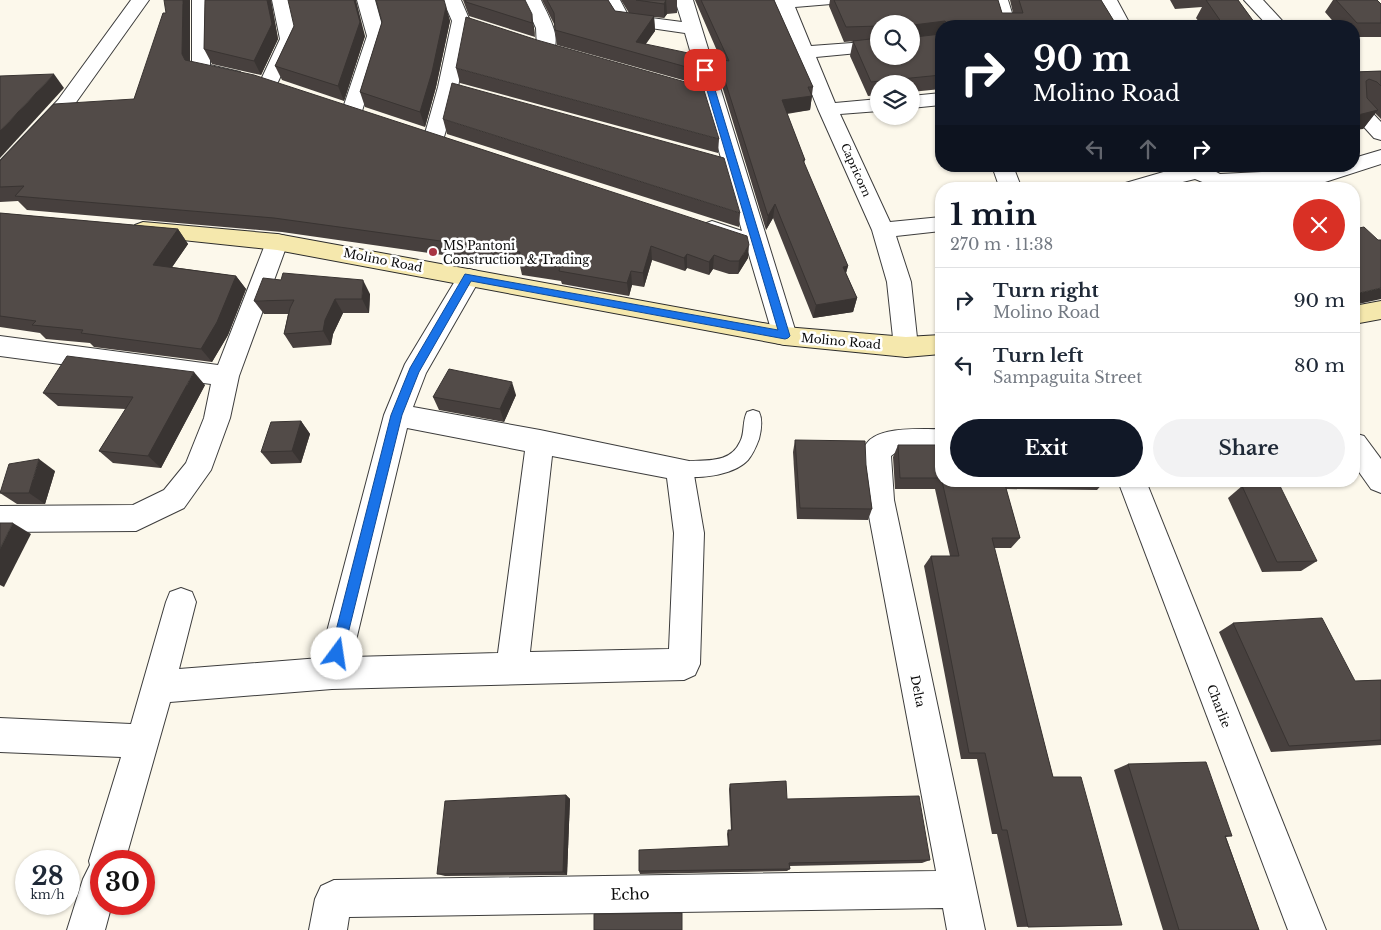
<!DOCTYPE html>
<meta charset="utf-8">
<style>
:root{--surface:#fff;--page:#f2f2f3;--text:#1f2937;--muted:#747a83;--line:#e0e1e3;--accent:#111827}
body{margin:0;font-family:"Libre Baskerville",serif;background:var(--page);color:var(--text);height:100vh;display:flex;flex-direction:column;font-size:19px;white-space:nowrap}
*{box-sizing:border-box;margin:0}
p{font-size:16px;color:var(--muted)}
.icon{flex:none;width:28px;height:28px;fill:none;stroke:currentColor;stroke-width:2;stroke-linecap:round;stroke-linejoin:round}
.map{position:relative;flex:1;overflow:hidden}
.side{position:absolute;left:935px;top:182px;width:425px;height:305px;display:flex;flex-direction:column;background:var(--surface);border-radius:20px;box-shadow:0 1px 4px #0004}
.side>*{flex:none}
.banner{position:absolute;left:935px;top:20px;width:425px;height:152px;border-radius:20px;box-shadow:0 1px 4px #0004;background:#111827;color:#fff;overflow:hidden}
.controls{position:absolute;left:870px;top:15px;display:grid;gap:10px}
.controls a{display:grid;place-items:center;width:50px;height:50px;border-radius:50%;background:var(--surface);box-shadow:0 1px 4px #0004;font-size:25px}
.speed{position:absolute;left:15px;top:850px;display:flex;gap:10px;font-size:25px;font-weight:700;text-align:center}
.speed>*{display:grid;place-content:center;width:65px;height:65px;border-radius:50%;background:var(--surface);box-shadow:0 1px 4px #0004;line-height:1}
.speed small{font-size:12px;font-weight:400}
.speed .limit{border:8px solid #d22;background:#fff;color:#111}
.pin{position:absolute;display:grid;place-items:center;width:42px;height:42px;color:#fff;margin:-21px;border-radius:10px;box-shadow:0 2px 8px #0006}
.me{position:absolute;width:55px;margin:-28px;rotate:14deg;stroke-linejoin:round;filter:drop-shadow(0 0 4px #0008)}
.turn{display:flex;align-items:center;gap:18px;height:105px;padding:0 15px;font-size:22px}
.turn .icon{width:65px;height:65px;stroke-width:2.5}
.turn b{display:block;font-size:35px;line-height:42px}
.lanes{display:flex;align-items:center;height:48px;padding:0 15px;background:#0003;justify-content:center;gap:25px;direction:ltr}
.lanes .off{opacity:.35}
.round{display:grid;place-items:center;flex:none;width:52px;height:52px;border-radius:26px;background:var(--page)}
.headline{display:flex;align-items:center;justify-content:space-between;height:85px;padding:0 15px}
h1{font-size:30px;font-weight:700;line-height:38px;color:var(--accent)}
.action{display:flex;gap:10px;margin-top:auto;padding:10px 15px}
.action a{flex:1;height:58px;border-radius:30px;background:var(--accent);color:#fff;font-size:20px;font-weight:700;line-height:58px;text-align:center}
.action a+a{background:var(--page);color:var(--text)}
ul{padding:0;list-style:none}
li{display:flex;align-items:center;gap:15px;height:65px;padding:0 15px;border-top:1px solid var(--line)}
li div{flex:1}
li b{display:block;font-size:19px}
li em{font-style:normal}
.map>svg:first-child{display:block}
.lines{fill:none;stroke-linecap:round;stroke-linejoin:round}
.service-casing{stroke:#3d3d3d;stroke-width:2}
.minor-casing{stroke:#3d3d3d;stroke-width:2}
.secondary-casing{stroke:#2c2c2c;stroke-width:2}
.service{fill:#fff;fill-rule:evenodd}
.minor{fill:#fff;fill-rule:evenodd}
.secondary{fill:#f5e8ad;fill-rule:evenodd}
.wall{fill:#47403e;fill-rule:evenodd}
.shaded-wall{fill:#393432}
.building{fill:#524b48;stroke:#393432}
.route{fill:#1a73e8;stroke:#114b97}
.poi-dot{fill:#a83543;stroke:#fff;stroke-width:2}
.labels{text-anchor:middle;dominant-baseline:central;stroke-width:5;stroke-linejoin:round;paint-order:stroke}
.far-street-label{font-size:11px;fill:#0a0a0a;stroke:#fff}
.poi-label{font-size:12px;fill:#0a0a0a;stroke:#fff;text-anchor:start}
.street-label{font-size:12px;fill:#0a0a0a;stroke:#fff}
.near-street-label{font-size:15px;fill:#0a0a0a;stroke:#fff}
</style>
<div class="map">
<svg width="1381" height="930" viewBox="0 0 1381 930">
<rect width="100%" height="100%" fill="#fcf8eb"/>
<g class="lines">
<g class="service-casing">
<path id="service" d="M753 410 759 412C763 420 761 431 759 439 756 447 753 454 748 460 733 476 693 481 673 474L670 469 673 464C694 456 728 469 740 442 745 433 742 422 747 412Z"/>
</g>
<g class="minor-casing">
<g id="minor">
<path d="M131 0H149L72 108 7 179 0 181V161L58 100Z"/>
<path d="M192 0H210V65L240 72 242 76 240 80 233 82 194 72 192 68Z"/>
<path d="M272 0H290L298 39 277 84 275 88H261L259 84 280 39Z"/>
<path d="M357 0H375L385 36 362 111 359 115H345L342 111 367 36Z"/>
<path d="M443 0H461L470 21 458 87 444 137 441 141 434 143 427 141 424 137 438 87 452 21Z"/>
<path d="M523 0H541C547 14 563 38 552 53H540L537 49 536 28Z"/>
<path d="M602 0H620L628 15 682 22 675 0H693L797 336 794 343 785 345 776 343 773 336 747 248 704 234 701 229 704 224 712 221 742 231 685 33 616 23Z"/>
<path d="M774 0H834L831 4 795 7 811 46 879 41V51L816 57 835 103 879 99V111L840 114 890 222 941 217V231L896 236 911 282 918 347 915 354 906 357 897 354 894 347 887 282 872 230 818 109Z"/>
<path d="M990 0H1008L1016 26H998Z"/>
<path d="M1099 0H1117L1131 26H1113Z"/>
<path d="M1244 0H1263L1287 26H1268Z"/>
<path d="M941 93V105L911 108V96Z"/>
<path d="M1354 99 1361 101 1381 122V140L1374 138 1354 116Z"/>
<path d="M1381 150V164L1322 183 1217 188 1195 179 1154 189H1119L1122 184 1184 166H1205L1220 174 1320 169 1329 166H1354V158Z"/>
<path d="M992 166H1013L1022 189H1000Z"/>
<path d="M277 234 285 236 288 242 239 376 230 418 211 470 184 508 136 531 0 532V506L133 505 164 490 186 463 204 418 211 384 0 356V336L218 365 266 242 269 236Z"/>
<path d="M469 269 477 271 481 277 426 373 413 407 540 430 689 461 693 469 704 533 700 664 695 675 684 680 332 689 170 702 125 861H101V904H112L105 930H67L83 879 90 865 89 861 121 757 0 752V718L131 724 166 602 170 592 181 588 192 592 196 602 179 669 320 658 384 415 405 364 461 271ZM407 428 525 451 498 653 352 657ZM552 456 667 478 674 533 669 649 530 652Z"/>
<path d="M941 429V451L895 453 891 456 894 500 985 930H947L943 908 349 917 347 930H309L315 899 321 886 334 880 936 871 866 500C865 485 861 467 863 452 868 424 920 430 941 429Z"/>
<path d="M1354 433 1364 436 1381 459V493L1371 489 1354 465Z"/>
<path d="M1118 481H1146L1326 930H1288Z"/>
</g>
</g>
<g class="secondary-casing">
<g id="secondary">
<path d="M143 222 277 234 785 327 906 337 941 335V354L906 357 785 345 277 250 135 235 132 230 135 225Z"/>
<path d="M1381 301V319L1354 324V306Z"/>
</g>
</g>
<use href="#service" class="service"/>
<use href="#minor" class="minor"/>
<use href="#secondary" class="secondary"/>
</g>
<g class="wall">
<path d="M190 0V61L748 258 738 274H729L713 269 709 275 687 268 685 271 652 260 644 287 632 285 629 296 562 284 561 281 522 275 520 266 282 232 27 210 18 201 0 202V161L134 99 166 13Z"/>
<path d="M205 0H271L278 39 261 75 212 64 204 49Z"/>
<path d="M463 0H525L534 28 535 37 469 16Z"/>
<path d="M542 0H608L615 11 629 13 621 0H677V13L667 14 664 18 654 17 655 31 645 44 697 70V84L557 45 554 24Z"/>
<path d="M695 0H774L813 87 810 110 787 114 805 160 804 163 848 266 846 273 857 298 853 312 813 318 773 218 766 230 718 73V59L721 60Z"/>
<path d="M830 0H998L1002 13H1013L1010 0H1101L1117 26H941V89L911 92V84H879V95L868 96 850 56 853 41H856L844 42 829 6ZM879 24H911L879 56Z"/>
<path d="M1170 0H1238L1257 26H1202L1196 18 1202 7 1175 9Z"/>
<path d="M1333 0H1377L1381 4V37H1354V26H1337L1325 12Z"/>
<path d="M446 7 450 21 436 87 425 127 365 107 360 92 382 22Z"/>
<path d="M294 26 365 36 344 101 282 80 275 66Z"/>
<path d="M456 68 719 139 718 153 460 83Z"/>
<path d="M1381 71V119L1375 113 1363 129 1354 72Z"/>
<path d="M443 119 740 213 739 227 447 134Z"/>
<path d="M0 213 178 229 188 244 172 267 236 276 246 289 228 335 212 362 94 347 90 343 46 339 40 333 0 327Z"/>
<path d="M370 294 369 313H343L333 334 331 345 293 348 284 334 288 314H264L254 301Z"/>
<path d="M205 385 161 468 113 463 99 451 126 409 58 406 43 393Z"/>
<path d="M516 395 504 422 439 410 433 397Z"/>
<path d="M301 421 310 434 301 463 271 464 261 452Z"/>
<path d="M795 440 866 465 872 509 868 520 797 519 793 452Z"/>
<path d="M898 445H941V481H1105L1097 490 1006 489 1020 538 1011 548H994L1053 777 1122 925 1017 927 997 834H992L977 759H961L924 566 931 556H950L935 489H895L893 457Z"/>
<path d="M55 471 45 504H17L0 493Z"/>
<path d="M1242 486 1317 561 1301 571 1262 572 1228 498Z"/>
<path d="M1233 623 1355 681 1381 680V745L1271 752 1219 632Z"/>
<path d="M1128 764 1232 836 1226 837 1259 930H1163L1114 770Z"/>
<path d="M730 784 787 799 930 860 922 863 790 866V869L787 871 640 874 639 871 728 846 727 834 728 830H731L729 789Z"/>
<path d="M566 795 570 799 567 875 445 876 437 874Z"/>
</g>
<g class="shaded-wall">
<path d="M183 0H190V68L182 54Z"/>
<path d="M267 0H271L278 39 261 75 254 61Z"/>
<path d="M354 0H356L365 36 344 101 338 86Z"/>
<path d="M666 0 667 14 664 18V4Z"/>
<path d="M446 7 450 21 436 87 425 127 420 112Z"/>
<path d="M532 14 534 28 535 37 532 23Z"/>
<path d="M654 16 655 31 639 54 636 42Z"/>
<path d="M945 21 943 26H941V35L911 39 913 25Z"/>
<path d="M54 74 64 88 0 158V131Z"/>
<path d="M812 96 810 110 780 114 782 100Z"/>
<path d="M1378 110 1363 129 1354 130V116Z"/>
<path d="M775 204 773 218 766 230 768 216Z"/>
<path d="M178 229 188 244 164 279 153 265Z"/>
<path d="M749 245 748 258 738 274 739 261Z"/>
<path d="M651 246 652 260 644 287 643 273Z"/>
<path d="M687 254V268L685 271 684 258Z"/>
<path d="M714 255 713 269 709 275V262Z"/>
<path d="M848 266 844 280 843 267Z"/>
<path d="M631 271 632 285 629 296 627 283Z"/>
<path d="M236 276 246 289 228 335 212 362 201 349Z"/>
<path d="M363 280 370 294 369 313 362 299Z"/>
<path d="M1381 288V299L1354 305V295L1355 294Z"/>
<path d="M857 298 853 312 813 318 816 305Z"/>
<path d="M335 299 343 313 333 334 331 345 323 331 325 320Z"/>
<path d="M194 372 205 385 161 468 148 456Z"/>
<path d="M512 382 516 395 504 422 500 409Z"/>
<path d="M301 421 310 434 301 463 292 451Z"/>
<path d="M39 459 55 471 45 504 29 493Z"/>
<path d="M13 523 31 534 4 587 0 585V549Z"/>
<path d="M566 795 570 799 567 875 563 872Z"/>
</g>
<g class="building">
<path d="M164 0H183L182 54 185 60 254 75 747 236 749 245 739 261H730L714 255 709 262 687 254 684 258 651 246 643 273 631 271 627 283 559 271 560 267 519 261 520 252 274 218 15 196 24 186 0 187V161L54 104 134 99 163 13H166Z"/>
<path d="M205 0H267L272 24 254 61 204 49Z"/>
<path d="M288 0H354L360 22 338 86 275 66 294 26Z"/>
<path d="M376 0H444L446 7 432 72 420 112 360 92 382 22Z"/>
<path d="M465 0H525L532 14V23L466 2Z"/>
<path d="M547 0H608L615 11 654 16 636 42 693 54 697 70 555 30 554 13Z"/>
<path d="M636 0H666L664 4Z"/>
<path d="M701 0H774L813 87H808L812 96 782 100 805 160H803L848 266 843 267 857 298 816 305 775 204 768 216 718 59 729 61Z"/>
<path d="M834 0H998L1002 13H1023L1019 0H1101L1117 26H947V23L945 21 913 25 915 37 941 34V75L871 82 853 41 879 38V56H911V24H879V26L846 27Z"/>
<path d="M1206 0H1238L1257 26H1224Z"/>
<path d="M1336 0H1377L1381 4V23H1357Z"/>
<path d="M466 17 537 40 703 87 719 139 456 68Z"/>
<path d="M1381 71V86L1377 82 1369 79 1366 81 1367 98 1378 110 1354 116V72Z"/>
<path d="M54 74 0 131V76Z"/>
<path d="M452 83 724 158 740 213 443 119Z"/>
<path d="M0 213 178 229 153 265 236 276 217 322 201 349 81 333 83 330 32 325 36 321 0 316Z"/>
<path d="M1364 227 1378 240H1381V288L1355 294 1354 292V229Z"/>
<path d="M283 273 363 280 362 299H335L325 320 323 331 284 334 290 308 294 300 254 301 263 278 281 280Z"/>
<path d="M67 356 194 372 148 456 99 451 133 397 43 393Z"/>
<path d="M449 369 512 382 500 409 433 397Z"/>
<path d="M301 421 292 451 261 452 271 422Z"/>
<path d="M795 440 865 441 866 465 872 509 800 508Z"/>
<path d="M898 445H941V478H900Z"/>
<path d="M39 459 29 493H0L9 464Z"/>
<path d="M942 481H1004L1020 538H992L1053 777H1081L1122 925 1028 927 1007 830H1002L985 753H969L931 556H959Z"/>
<path d="M1242 486H1280L1317 561 1277 562Z"/>
<path d="M0 523H13L0 549Z"/>
<path d="M1322 618 1355 681 1381 680V740L1289 746 1233 623Z"/>
<path d="M1206 762 1232 836H1225L1259 930H1179L1128 764Z"/>
<path d="M786 781 787 799 919 796 930 860 789 863 790 869 639 871V850L729 846 728 830H732L730 784Z"/>
<path d="M566 795 563 872 437 874 445 801Z"/>
<path d="M682 913V930H594V914Z"/>
</g>
<path class="route" d="M705 68 709 70 790 336 788 338 785 339 471 281 419 372 402 415 343 654 341 659 337 661 332 659 330 654 391 415 410 368 465 274 778 330 701 70Z"/>
<circle class="poi-dot" cx="433" cy="252" r="5"/>
<g class="labels">
<g class="far-street-label">
<text transform="translate(856 170) rotate(66)">Capricorn</text>
</g>
<g class="poi-label">
<text x="443" y="245">MS Pantoni<tspan x="443" dy="14">Construction &amp; Trading</tspan></text>
</g>
<g class="street-label">
<text transform="translate(383 260) rotate(11)">Molino Road</text>
<text transform="translate(841 341) rotate(5)">Molino Road</text>
<text transform="translate(918 691) rotate(79)">Delta</text>
<text transform="translate(1219 706) rotate(69)">Charlie</text>
</g>
<g class="near-street-label">
<text transform="translate(630 894) rotate(-1)">Echo</text>
</g>
</g>
</svg>
<div class="controls">
<a><svg class="icon" aria-label="search" viewBox="0 0 24 24"><circle cx="10" cy="10" r="6"/><path d="M15 15l6 6"/></svg></a>
<a><svg class="icon" aria-label="layers" viewBox="0 0 24 24"><path d="M12 4l9 5-9 5-9-5zM3 14l9 5 9-5"/></svg></a>
</div>
<div class="speed"><div>28<small>km/h</small></div><div class="limit">30</div></div>
<div class="pin" style="left:705px;top:70px;background:#d93025"><svg class="icon" aria-label="arrive" viewBox="0 0 24 24"><path d="M6 21V4h12l-3 4 3 4H6"/></svg></div>
<svg class="me" style="left:337px;top:654px" viewBox="-20 -20 40 40"><circle r="19" fill="#fff"/><path d="M0-13L10 11 0 6-10 11z" fill="#1a73e8"/></svg>
<div class="banner">
<div class="turn"><svg class="icon" aria-label="right" viewBox="0 0 24 24"><path d="M7 20v-9h11M14 6l5 5-5 5"/></svg><div><b>90 m</b>Molino Road</div></div>
<div class="lanes"><svg class="icon off" aria-label="left" viewBox="0 0 24 24"><path d="M17 20v-9H6M10 6l-5 5 5 5"/></svg><svg class="icon off" aria-label="ahead" viewBox="0 0 24 24"><path d="M12 20V5M6 11l6-6 6 6"/></svg><svg class="icon" aria-label="right" viewBox="0 0 24 24"><path d="M7 20v-9h11M14 6l5 5-5 5"/></svg></div>
</div>
<section class="side">
<div class="headline"><div><h1>1 min</h1><p>270 m · 11:38</p></div><a class="round" style="background:#d93025;color:#fff"><svg class="icon" aria-label="close" viewBox="0 0 24 24"><path d="M6 6l12 12M18 6L6 18"/></svg></a></div>
<ul>
<li><svg class="icon" aria-label="right" viewBox="0 0 24 24"><path d="M7 20v-9h11M14 6l5 5-5 5"/></svg><div><b>Turn right</b><p>Molino Road</p></div><em>90 m</em></li>
<li><svg class="icon" aria-label="left" viewBox="0 0 24 24"><path d="M17 20v-9H6M10 6l-5 5 5 5"/></svg><div><b>Turn left</b><p>Sampaguita Street</p></div><em>80 m</em></li>
</ul>
<div class="action"><a>Exit</a><a>Share</a></div>
</section>
</div>
